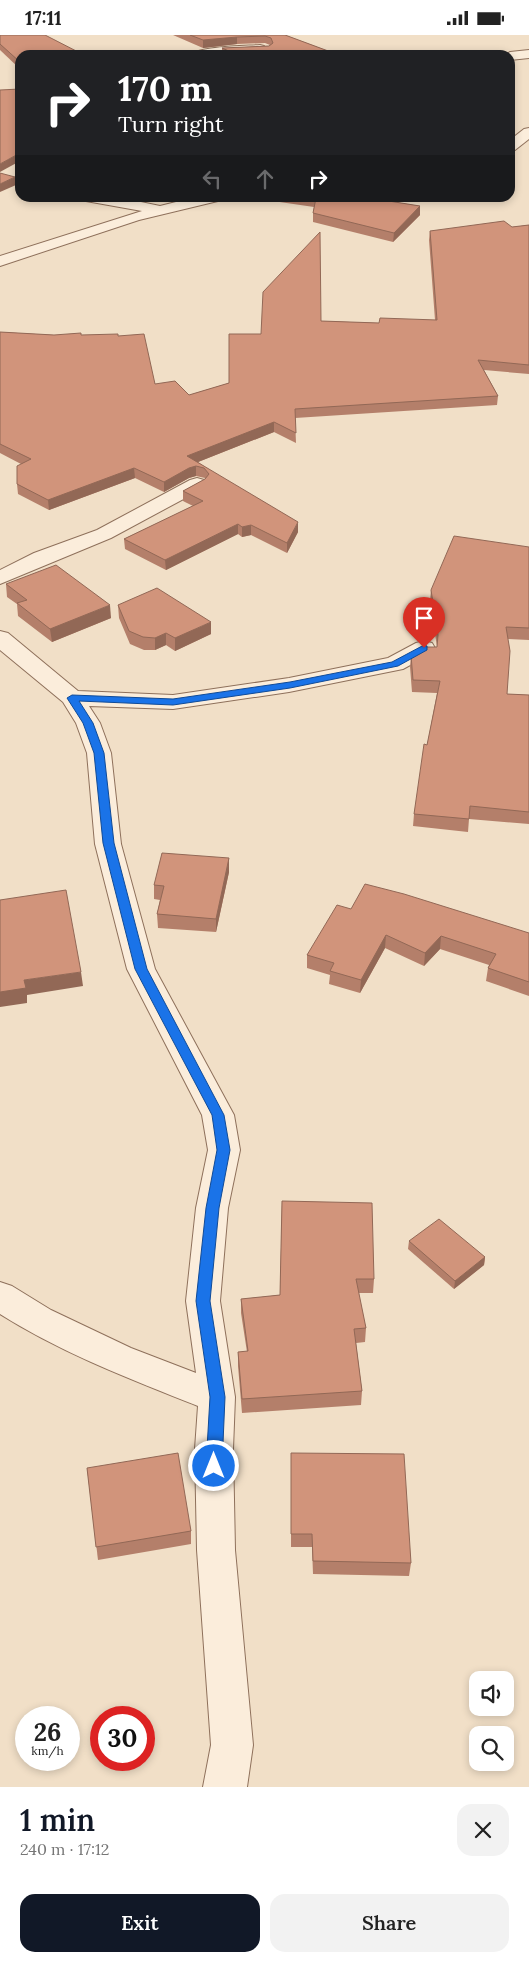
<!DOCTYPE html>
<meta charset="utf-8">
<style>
:root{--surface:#fff;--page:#f2f2f2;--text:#222;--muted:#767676;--accent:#111827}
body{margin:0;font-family:Lora,serif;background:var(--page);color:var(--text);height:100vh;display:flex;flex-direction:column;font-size:19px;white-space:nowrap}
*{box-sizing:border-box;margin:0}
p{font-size:16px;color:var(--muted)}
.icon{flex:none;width:28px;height:28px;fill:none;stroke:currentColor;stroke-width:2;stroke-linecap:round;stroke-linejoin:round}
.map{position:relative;height:1752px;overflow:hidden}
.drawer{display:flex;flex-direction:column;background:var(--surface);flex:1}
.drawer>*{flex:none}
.hud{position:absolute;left:15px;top:15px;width:500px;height:152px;border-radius:15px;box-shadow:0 2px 8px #0003;background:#202124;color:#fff;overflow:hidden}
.controls{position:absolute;left:469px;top:1636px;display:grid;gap:10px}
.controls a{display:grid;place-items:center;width:45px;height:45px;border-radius:10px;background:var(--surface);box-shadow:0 2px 8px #0003;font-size:25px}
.speed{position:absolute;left:15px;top:1671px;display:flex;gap:10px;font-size:25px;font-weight:700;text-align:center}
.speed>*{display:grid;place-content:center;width:65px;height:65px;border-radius:50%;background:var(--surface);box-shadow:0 2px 8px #0003;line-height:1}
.speed small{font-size:12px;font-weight:400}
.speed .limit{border:8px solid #d22;background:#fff;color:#111}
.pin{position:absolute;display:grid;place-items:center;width:42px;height:42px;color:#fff;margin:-51px -21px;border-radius:50% 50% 50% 0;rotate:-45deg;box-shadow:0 0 5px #0007}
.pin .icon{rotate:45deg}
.me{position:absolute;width:55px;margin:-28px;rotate:0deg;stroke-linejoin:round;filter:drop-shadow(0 0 4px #0008)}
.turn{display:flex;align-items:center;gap:18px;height:105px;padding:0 20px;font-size:22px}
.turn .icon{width:65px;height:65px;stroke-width:2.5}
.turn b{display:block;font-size:35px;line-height:42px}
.lanes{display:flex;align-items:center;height:48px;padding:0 20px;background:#0003;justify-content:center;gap:25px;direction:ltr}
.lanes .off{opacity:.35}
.round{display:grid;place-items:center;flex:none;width:52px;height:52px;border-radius:15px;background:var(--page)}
.headline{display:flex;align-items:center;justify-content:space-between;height:85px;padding:0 20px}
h1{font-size:30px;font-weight:600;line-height:38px;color:var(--accent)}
.action{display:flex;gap:10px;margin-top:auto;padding:10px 20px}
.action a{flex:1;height:58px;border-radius:15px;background:var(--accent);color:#fff;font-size:20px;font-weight:600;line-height:58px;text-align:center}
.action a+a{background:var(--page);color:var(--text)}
.status{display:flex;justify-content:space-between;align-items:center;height:35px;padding:0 25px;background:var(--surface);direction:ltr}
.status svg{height:14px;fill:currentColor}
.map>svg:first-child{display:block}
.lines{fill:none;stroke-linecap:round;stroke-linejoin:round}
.minor-casing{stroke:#8e705b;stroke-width:2}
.minor{fill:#fbeddb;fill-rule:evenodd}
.wall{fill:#b47f6a}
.shaded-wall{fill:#926856}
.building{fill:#d1947b;stroke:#926856}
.route{fill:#1a73e8;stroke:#114b97}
</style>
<div class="status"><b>17:11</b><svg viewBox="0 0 49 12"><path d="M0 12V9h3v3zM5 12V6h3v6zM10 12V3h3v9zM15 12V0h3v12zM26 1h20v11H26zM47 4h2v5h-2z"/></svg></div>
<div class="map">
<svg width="529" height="1752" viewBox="0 0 529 1752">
<rect width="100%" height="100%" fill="#f1dfc7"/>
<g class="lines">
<g class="minor-casing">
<g id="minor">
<path d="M260 10 264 11 266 14 264 17 191 20C200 11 246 11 260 10Z"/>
<path d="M529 15V23L510 25V20H505L510 17Z"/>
<path d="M529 93V104L515 115 510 116V105L524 94Z"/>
<path d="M79 162H117L160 171 196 162H224L222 165 139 185 0 231V221L142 176 86 166Z"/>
<path d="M197 443 204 445 207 449 204 453 111 503 0 549V535L34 518 97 495 190 445Z"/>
<path d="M0 596 8 598 78 656 173 660 289 643 388 623 416 608 424 606 432 608 435 613 432 618 403 634 289 657 173 674 89 671 100 688 111 718 121 809 155 934 234 1080 240 1115 228 1173 220 1266 235 1362 233 1414 235 1515 253 1710 247 1752H203L211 1710 197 1515 195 1414 198 1371C130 1344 62 1318 0 1279V1247L12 1251 51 1275 131 1313 196 1338 186 1266 196 1173 208 1115 202 1080 127 934 95 809 87 718 76 688 63 667 0 615Z"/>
</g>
</g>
<use href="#minor" class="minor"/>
</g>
<g class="wall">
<path d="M0 0 20 20V34L0 15Z"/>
<path d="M173 0H285L339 20H222V13L269 11 270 10 265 8 237 9 203 13Z"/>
<path d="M259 162H376V164L420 171V180L393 207 313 187V178L314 172 259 164Z"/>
<path d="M529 190V339L484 335 498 361 497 370 295 383 296 408 274 397 198 427 298 497 287 518 251 500 242 502 238 499 166 535 125 514 124 504 193 471 183 466V456L205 444V443L196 441 189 443 164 457 135 443 49 475 18 459 17 449 21 429 0 418V297L54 300 118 301 155 349 189 360 229 348 261 299 321 286 379 288 435 285 429 205 430 196 512 192Z"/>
<path d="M529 512V605L508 604 507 659 529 660V789L469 784 468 797 413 791 414 779 437 658 412 657 410 632 411 620 437 612 430 566 431 555Z"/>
<path d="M6 549 111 583 52 607 18 581 17 569 7 562Z"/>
<path d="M118 570 211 599 175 616 166 610 155 615H144L130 609 119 583Z"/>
<path d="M229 823V837L216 897 158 893 157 879 160 865 154 864V850Z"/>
<path d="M351 874 529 898V961L486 946 488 933 489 930 440 914 424 931 385 913 360 958 329 949 330 940 307 933V920Z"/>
<path d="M282 1166 374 1244 373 1258H358L366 1293 365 1307 356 1308 362 1356 361 1370 242 1378 238 1331V1317H247L241 1278V1264L280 1260Z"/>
<path d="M409 1206 485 1222 484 1230 454 1254 408 1214Z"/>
<path d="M291 1431 411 1528 409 1541 313 1539 312 1512H291Z"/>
<path d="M87 1433 191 1496V1509L98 1525Z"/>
</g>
<g class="shaded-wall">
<path d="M237 2V9L203 13V5Z"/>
<path d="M20 118V126L0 137V129Z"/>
<path d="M15 142 16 150 0 157V149Z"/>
<path d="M420 171V180L393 207 394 198Z"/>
<path d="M274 387V397L188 431 187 421Z"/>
<path d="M196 431V441L189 443 164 457V447L189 433Z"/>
<path d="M134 433 135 443 49 475 48 465Z"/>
<path d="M298 487V497L287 518V508Z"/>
<path d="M238 489V499L166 535 165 525Z"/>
<path d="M251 490V500L242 502V492Z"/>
<path d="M110 570 111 583 52 607 50 594Z"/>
<path d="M211 587V599L175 616V603Z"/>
<path d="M166 598V610L155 615V603Z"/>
<path d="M229 823V837L216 897V884Z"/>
<path d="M386 900 385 913 360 958 361 945Z"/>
<path d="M441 901 440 914 424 931 425 918Z"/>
<path d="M81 937 83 951 27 960V968L0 972V957L24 945Z"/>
<path d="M485 1222 484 1230 454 1254 455 1246Z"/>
</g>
<g class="building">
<path d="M0 0H45L84 20H20V27L0 9Z"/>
<path d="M190 0H285L339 20H238L222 13 269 11 273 8 271 3 265 1 237 2 203 5Z"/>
<path d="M20 52V118L0 129V55L20 54Z"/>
<path d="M0 138 15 142 0 149Z"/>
<path d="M309 162H376V164L420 171 394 198 313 178 316 163Z"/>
<path d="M504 186 512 192 529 190V330L478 325 498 361 295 374 296 398 274 387 187 421 298 487 287 508 251 490 242 492 238 489 165 525 124 504 203 466 183 456 205 444 209 439 204 433 196 431 189 433 164 447 134 433 48 465 17 449V431L31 424 0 409V297L54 300 81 298V300L118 299V301L144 299 155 349 175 346 189 360 229 348V299H261L263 257 320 197 321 286 379 288 380 283 437 285 430 196Z"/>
<path d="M454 501 529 512V593L506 592 510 616 507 659 529 660V777L470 771 469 784 414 779 424 709 427 710 440 646 413 645 411 620 426 612H437L438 600 431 555Z"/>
<path d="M56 530 110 570 50 594 17 568 27 565 6 549Z"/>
<path d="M157 553 211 587 175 603 166 598 155 603 143 602 129 596 118 570Z"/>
<path d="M162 818 229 823 216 884 157 879 164 851 154 850Z"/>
<path d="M365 849 404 859 529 898V947L488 933 496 919 441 901 425 918 386 900 361 945 330 936 334 928 307 920 337 870 351 874Z"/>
<path d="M66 855 81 937 24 945 26 953 0 957V865Z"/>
<path d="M282 1166 372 1168 374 1244H356L366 1293 354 1294 362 1356 242 1364 238 1317 248 1316 241 1264 280 1260Z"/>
<path d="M439 1184 485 1222 455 1246 409 1206Z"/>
<path d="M178 1418 191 1496 96 1512 87 1433Z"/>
<path d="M291 1418 404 1419 411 1528 313 1526 312 1499H291Z"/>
</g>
<path class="route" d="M424 610 427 611V615L398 631 290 653 173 670 79 666 93 688 104 718 114 808 147 934 224 1080 230 1115 219 1173 210 1266 225 1362 222 1431 219 1436 214 1438 209 1436 206 1431 210 1362 196 1266 206 1173 217 1115 212 1080 135 934 103 808 94 718 83 688 67 663 72 660 173 664 290 647 392 627Z"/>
</svg>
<div class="controls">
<a><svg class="icon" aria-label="sound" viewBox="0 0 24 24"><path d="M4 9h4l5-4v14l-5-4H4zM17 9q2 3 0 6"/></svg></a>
<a><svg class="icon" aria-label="search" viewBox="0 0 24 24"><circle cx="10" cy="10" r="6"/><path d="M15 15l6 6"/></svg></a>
</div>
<div class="speed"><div>26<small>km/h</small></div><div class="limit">30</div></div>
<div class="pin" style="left:424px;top:613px;background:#d93025"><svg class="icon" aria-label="arrive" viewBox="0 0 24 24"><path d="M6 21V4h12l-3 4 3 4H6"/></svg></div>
<svg class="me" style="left:214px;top:1431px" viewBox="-20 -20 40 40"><circle r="17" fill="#1a73e8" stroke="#fff" stroke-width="3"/><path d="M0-11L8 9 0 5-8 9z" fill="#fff"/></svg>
<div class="hud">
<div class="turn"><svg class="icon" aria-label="right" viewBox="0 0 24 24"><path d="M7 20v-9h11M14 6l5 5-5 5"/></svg><div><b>170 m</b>Turn right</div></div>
<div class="lanes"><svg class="icon off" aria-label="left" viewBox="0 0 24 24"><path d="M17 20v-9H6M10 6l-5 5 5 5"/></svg><svg class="icon off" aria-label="ahead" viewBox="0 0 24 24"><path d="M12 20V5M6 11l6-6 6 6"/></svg><svg class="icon" aria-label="right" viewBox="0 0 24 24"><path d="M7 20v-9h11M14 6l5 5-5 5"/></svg></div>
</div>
</div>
<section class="drawer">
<div class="headline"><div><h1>1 min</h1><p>240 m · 17:12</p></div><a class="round"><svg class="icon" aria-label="close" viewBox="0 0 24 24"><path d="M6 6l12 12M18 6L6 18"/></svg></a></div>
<div class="action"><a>Exit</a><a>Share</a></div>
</section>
